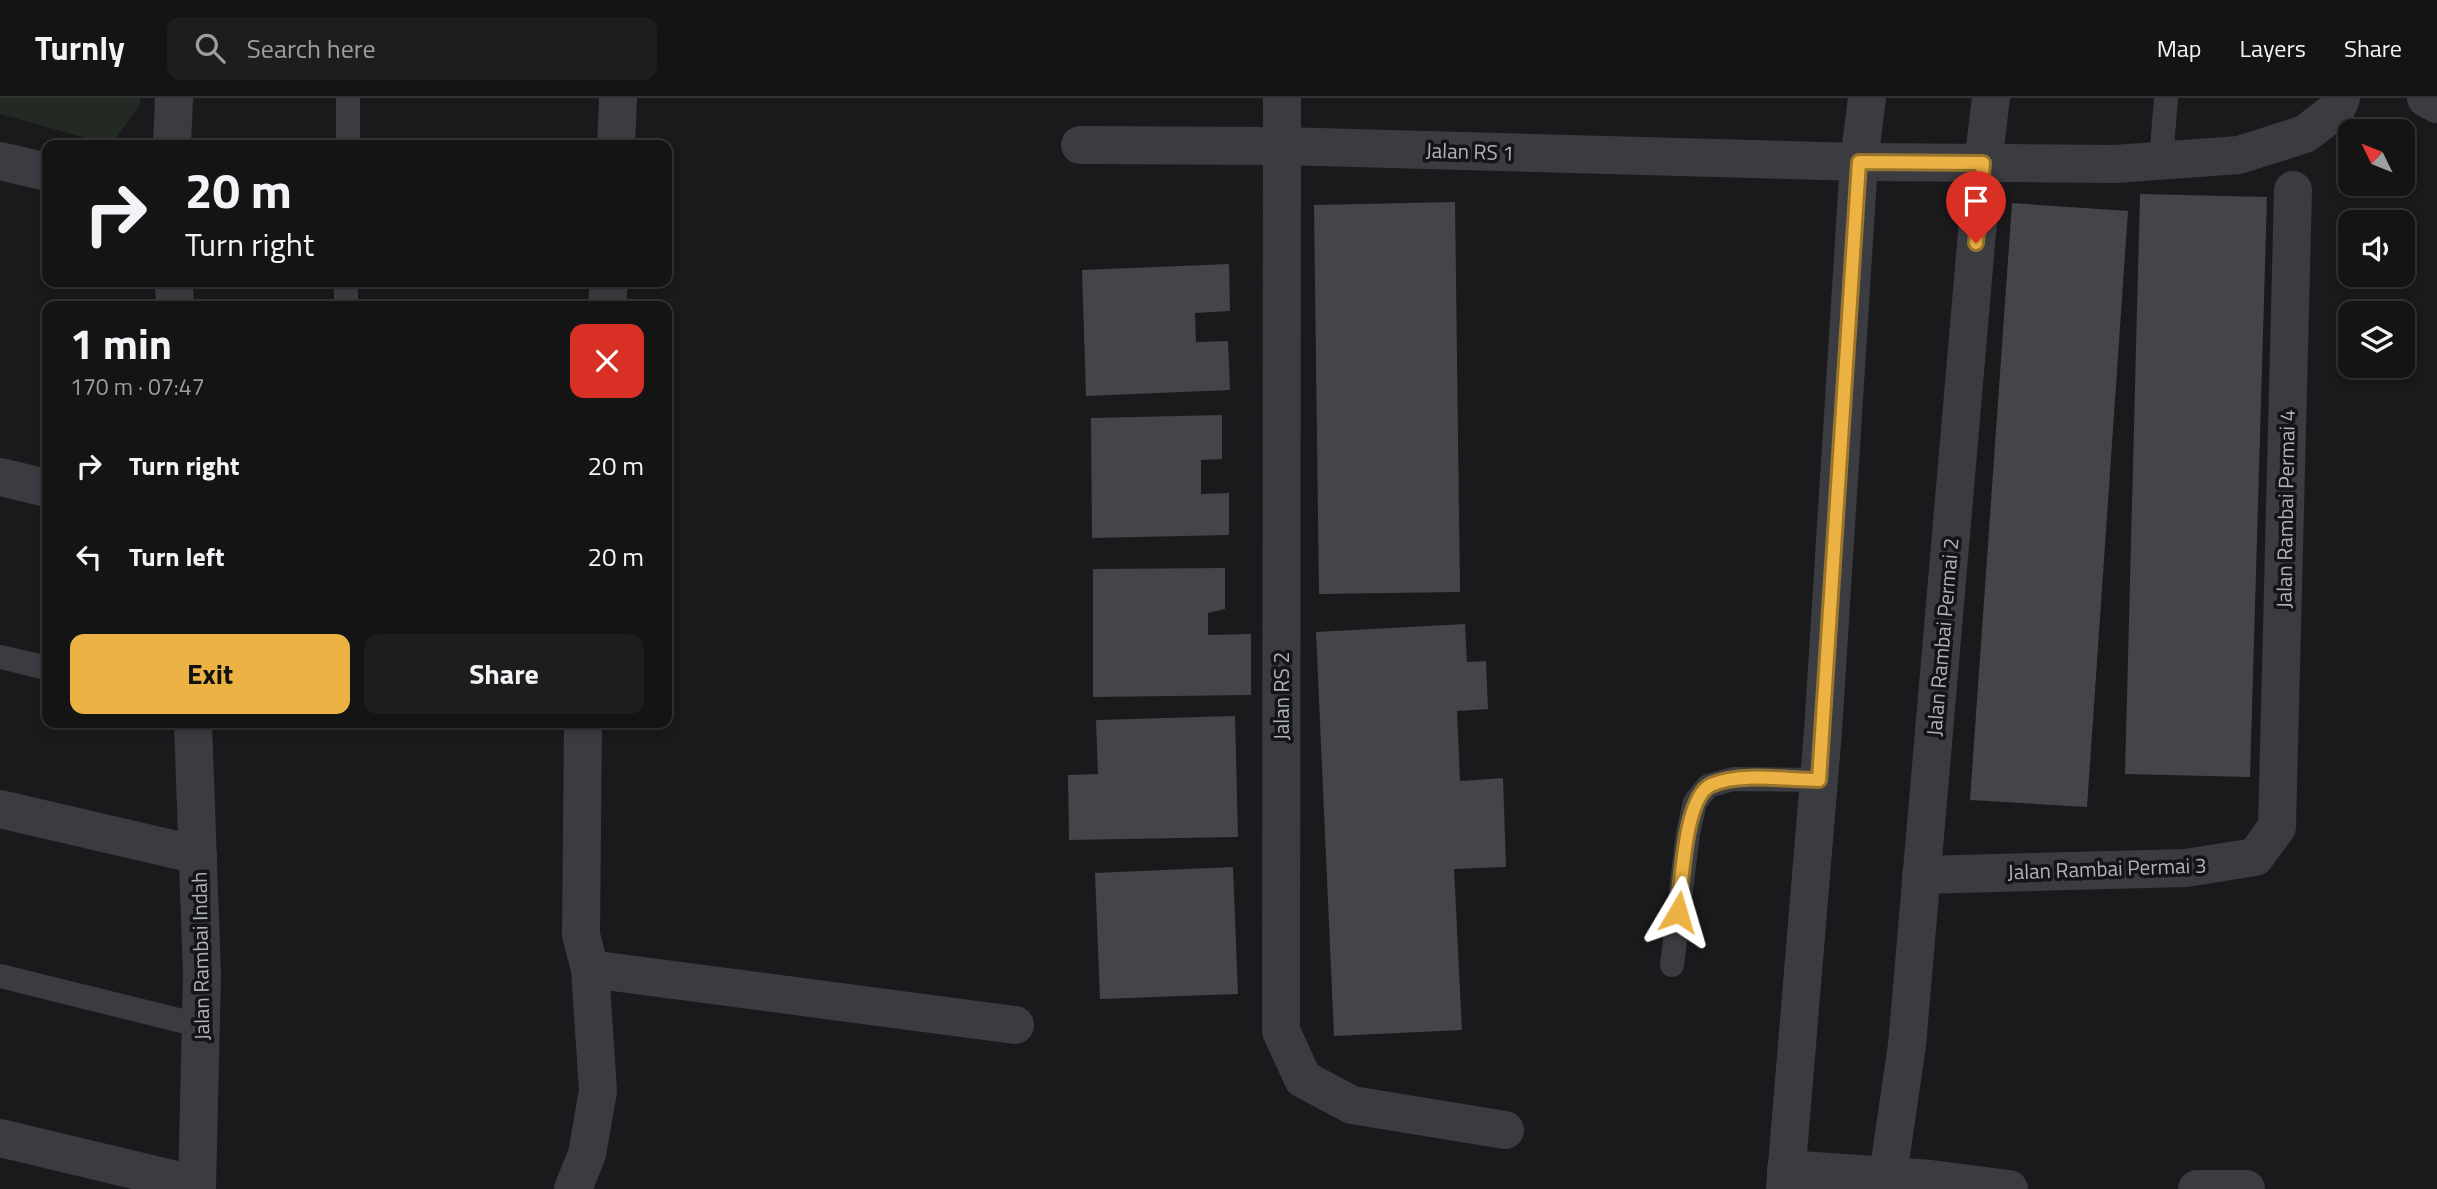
<!DOCTYPE html>
<meta charset="utf-8">
<style>
:root{--surface:#141415;--page:#1d1d1e;--text:#f1f3f6;--muted:#9d9ea0;--line:#333334;--accent:#ecb243}
body{margin:0;font-family:"Titillium Web",sans-serif;background:var(--page);color:var(--text);height:100vh;display:flex;flex-direction:column;font-size:26px;white-space:nowrap}
*{box-sizing:border-box;margin:0}
p{font-size:23px;color:var(--muted)}
.icon{flex:none;width:38px;height:38px;fill:none;stroke:currentColor;stroke-width:2;stroke-linecap:round;stroke-linejoin:round}
.map{position:relative;flex:1;overflow:hidden}
.panel{position:absolute;left:42px;top:203px;width:630px;height:427px;display:flex;flex-direction:column;background:var(--surface);border-radius:14px;box-shadow:0 4px 10px #0003,0 0 0 2px var(--line)}
.panel>*{flex:none}
.hud{position:absolute;left:42px;top:42px;width:630px;height:147px;border-radius:14px;box-shadow:0 4px 10px #0003,0 0 0 2px var(--line);background:#141415;color:var(--text);overflow:hidden}
.needle{width:46px;rotate:313deg}
.controls{position:absolute;left:2338px;top:21px;display:grid;gap:14px}
.controls a{display:grid;place-items:center;width:77px;height:77px;border-radius:14px;background:var(--surface);box-shadow:0 4px 10px #0003,0 0 0 2px var(--line);font-size:35px}
.pin{position:absolute;display:grid;place-items:center;width:60px;height:60px;color:#fff;margin:-72px -30px;border-radius:50% 50% 50% 0;rotate:-45deg;box-shadow:0 0 7px #0007}
.pin .icon{rotate:45deg}
.me{position:absolute;width:77px;margin:-38px;rotate:7deg;stroke-linejoin:round;filter:drop-shadow(0 0 5px #0008)}
.turn{display:flex;align-items:center;gap:24px;height:147px;padding:0 28px;font-size:32px}
.turn .icon{width:91px;height:91px;stroke-width:2.5}
.turn b{display:block;font-size:49px;line-height:60px}
.round{display:grid;place-items:center;flex:none;width:74px;height:74px;border-radius:14px;background:var(--page)}
.summary{display:flex;align-items:center;justify-content:space-between;height:119px;padding:0 28px}
h1{font-size:42px;font-weight:700;line-height:52px}
.action{display:flex;gap:14px;margin-top:auto;padding:14px 28px}
.action a{flex:1;height:80px;border-radius:14px;background:var(--accent);color:#111;font-size:28px;font-weight:700;line-height:80px;text-align:center}
.action a+a{background:var(--page);color:var(--text)}
ul{padding:0;list-style:none}
li{display:flex;align-items:center;gap:21px;height:91px;padding:0 28px}
li div{flex:1}
li b{display:block;font-size:26px}
li em{font-style:normal}
header{display:flex;align-items:center;gap:42px;box-sizing:border-box;height:98px;padding:0 35px;background:var(--surface);border-bottom:2px solid var(--line)}
header strong{font-size:33px}
nav{display:flex;gap:38px;margin-inline-start:auto;font-size:24px}
.search{width:490px;height:63px;background:var(--page);display:flex;align-items:center;gap:18px;box-sizing:border-box;padding:0 24px;border-radius:14px;color:var(--muted);font-size:26px}
.map>svg:first-child{display:block}
.green{fill:#222a23}
.building{fill:#444549}
.lines{fill:none;stroke-linecap:round;stroke-linejoin:round}
.service{stroke:#3b3c41;stroke-width:24}
.minor{stroke:#3b3c41;stroke-width:38}
.tertiary{stroke:#3b3c41;stroke-width:38}
.route-casing{stroke:#99742c;stroke-width:18}
.route{stroke:#ecb243;stroke-width:12}
.labels{text-anchor:middle;dominant-baseline:central;stroke-width:7;stroke-linejoin:round;paint-order:stroke}
.street-label{font-size:21px;fill:#adb2bb;stroke:#151517}
</style>
<header>
<strong>Turnly</strong>
<div class="search"><svg class="icon" aria-label="search" viewBox="0 0 24 24"><circle cx="10" cy="10" r="6"/><path d="M15 15l6 6"/></svg>Search here</div>
<nav><a>Map</a><a>Layers</a><a>Share</a></nav>
</header>
<div class="map">
<svg width="2437" height="1091" viewBox="0 0 2437 1091">
<rect width="100%" height="100%" fill="#1a1a1c"/>
<path class="green" d="M0 0H140V6L111 47 0 16Z"/>
<g class="building">
<path d="M2140 96 2267 99 2250 679 2125 676Z"/>
<path d="M1455 104 1460 494 1319 496 1314 107Z"/>
<path d="M2012 105 2128 113 2087 709 1970 702Z"/>
<path d="M1229 166 1230 213 1195 215 1196 244 1228 243 1230 292 1086 298 1082 172Z"/>
<path d="M1222 317V361L1201 362V396L1229 395V437L1092 440 1091 320Z"/>
<path d="M1225 470V511L1208 515V537L1251 536V597L1093 599V471Z"/>
<path d="M1465 526 1467 564 1486 563 1488 611 1457 613 1460 683 1503 680 1506 769 1454 771 1462 932 1334 938 1316 534Z"/>
<path d="M1235 618 1238 739 1069 742 1068 677 1098 676 1096 622Z"/>
<path d="M1233 769 1238 896 1100 901 1095 775Z"/>
</g>
<g class="lines">
<g class="service">
<path d="M348 47V0"/>
<path d="M2161 63 2166 0"/>
<path d="M346 184V208"/>
<path d="M0 559 47 570"/>
<path d="M1672 867 1688 735 1695 704 1708 688 1733 681 1819 682"/>
<path d="M0 878 202 928"/>
</g>
<g class="minor">
<path d="M1282 0 1281 933 1303 981 1352 1007 1505 1032"/>
<path d="M2426 0 2437 6"/>
<path d="M172 47 174 0"/>
<path d="M616 47 618 0"/>
<path d="M1080 47 1282 48 1859 64 2115 66 2239 57 2305 36 2336 12 2341 0"/>
<path d="M0 63 47 74"/>
<path d="M174 184 175 208"/>
<path d="M607 208 609 184"/>
<path d="M0 379 47 390"/>
<path d="M193 625 202 877 197 1091"/>
<path d="M0 711 198 757"/>
<path d="M1921 777 2186 770 2255 759 2277 729 2293 92"/>
<path d="M590 871 1015 927"/>
<path d="M0 1040 197 1087"/>
<path d="M1786 1071 1931 1081 2009 1091"/>
<path d="M1888 1077 1907 947 1983 65 1991 0"/>
<path d="M573 1091 587 1056 598 993 590 871 581 837 583 625"/>
<path d="M2197 1091H2246"/>
</g>
<path class="tertiary" d="M1785 1091 1823 633 1859 64 1867 0"/>
</g>
<g class="lines">
<g class="route-casing">
<path id="route" d="M1678 814C1682 786 1684 699 1711 687 1740 674 1787 682 1819 682L1859 64 1983 65 1976 145"/>
</g>
<use href="#route" class="route"/>
</g>
<g class="labels">
<g class="street-label">
<text transform="translate(1470 53) rotate(2)">Jalan RS 1</text>
<text transform="translate(2285 411) rotate(-89)">Jalan Rambai Permai 4</text>
<text transform="translate(1942 539) rotate(-85)">Jalan Rambai Permai 2</text>
<text transform="translate(1281 598) rotate(-90)">Jalan RS 2</text>
<text transform="translate(2107 770) rotate(-2)">Jalan Rambai Permai 3</text>
<text transform="translate(200 858) rotate(-91)">Jalan Rambai Indah</text>
</g>
</g>
</svg>
<div class="controls">
<a><svg class="needle" viewBox="-14 -14 28 28"><path d="M0-13l5 13h-10z" fill="#e53935"/><path d="M0 13l5-13h-10z" fill="#9d9ea0"/></svg></a>
<a><svg class="icon" aria-label="sound" viewBox="0 0 24 24"><path d="M4 9h4l5-4v14l-5-4H4zM17 9q2 3 0 6"/></svg></a>
<a><svg class="icon" aria-label="layers" viewBox="0 0 24 24"><path d="M12 4l9 5-9 5-9-5zM3 14l9 5 9-5"/></svg></a>
</div>
<div class="pin" style="left:1976px;top:145px;background:#d93025"><svg class="icon" aria-label="arrive" viewBox="0 0 24 24"><path d="M6 21V4h12l-3 4 3 4H6"/></svg></div>
<svg class="me" style="left:1678px;top:814px" viewBox="-20 -20 40 40"><path d="M0-17L14 15 0 8-14 15z" fill="#ecb243" stroke="#fff" stroke-width="4"/></svg>
<div class="hud">
<div class="turn"><svg class="icon" aria-label="right" viewBox="0 0 24 24"><path d="M7 20v-9h11M14 6l5 5-5 5"/></svg><div><b>20 m</b>Turn right</div></div>
</div>
<section class="panel">
<div class="summary"><div><h1>1 min</h1><p>170 m · 07:47</p></div><a class="round" style="background:#d93025;color:#fff"><svg class="icon" aria-label="close" viewBox="0 0 24 24"><path d="M6 6l12 12M18 6L6 18"/></svg></a></div>
<ul>
<li><svg class="icon" aria-label="right" viewBox="0 0 24 24"><path d="M7 20v-9h11M14 6l5 5-5 5"/></svg><div><b>Turn right</b></div><em>20 m</em></li>
<li><svg class="icon" aria-label="left" viewBox="0 0 24 24"><path d="M17 20v-9H6M10 6l-5 5 5 5"/></svg><div><b>Turn left</b></div><em>20 m</em></li>
</ul>
<div class="action"><a>Exit</a><a>Share</a></div>
</section>
</div>
